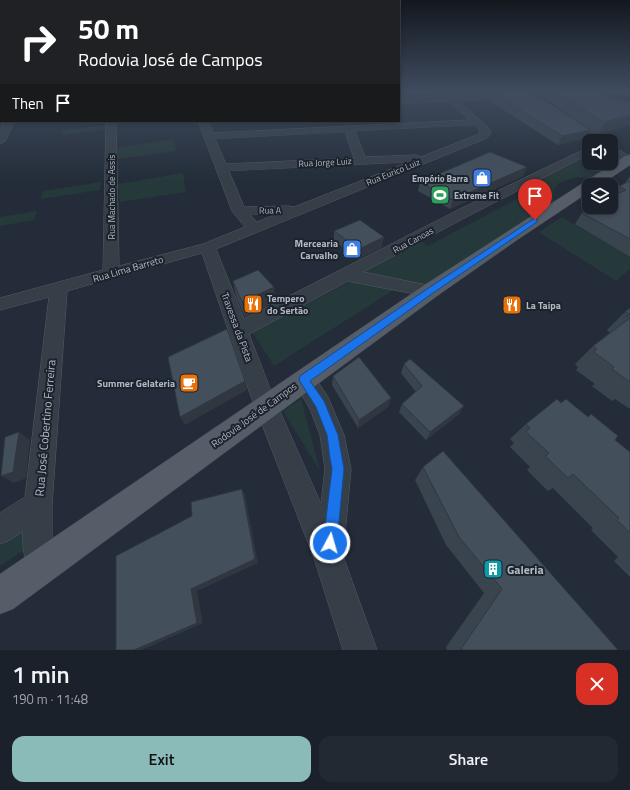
<!DOCTYPE html>
<meta charset="utf-8">
<style>
:root{--surface:#1a212a;--page:#232932;--text:#f1f3f6;--muted:#9fa3a8;--line:#383e47;--accent:#8bbbb9}
body{margin:0;font-family:"Titillium Web",sans-serif;background:var(--page);color:var(--text);height:100vh;display:flex;flex-direction:column;font-size:15px;white-space:nowrap}
*{box-sizing:border-box;margin:0}
p{font-size:13px;color:var(--muted)}
.icon{flex:none;width:22px;height:22px;fill:none;stroke:currentColor;stroke-width:2;stroke-linecap:round;stroke-linejoin:round}
.map{position:relative;height:650px;overflow:hidden}
.details{display:flex;flex-direction:column;background:var(--surface);flex:1}
.details>*{flex:none}
.top-card{position:absolute;left:0px;top:0px;width:400px;height:122px;box-shadow:0 2px 6px #0003,0 0 0 1px var(--line);background:#202124;color:#fff;overflow:hidden}
.fabs{position:absolute;left:582px;top:134px;display:grid;gap:8px}
.fabs a{display:grid;place-items:center;width:36px;height:36px;border-radius:8px;background:var(--surface);box-shadow:0 2px 6px #0003,0 0 0 1px var(--line);font-size:20px}
.pin{position:absolute;display:grid;place-items:center;width:34px;height:34px;color:#fff;margin:-41px -17px;border-radius:50% 50% 50% 0;rotate:-45deg;box-shadow:0 0 4px #0007}
.pin .icon{rotate:45deg}
.me{position:absolute;width:44px;margin:-22px;rotate:6deg;stroke-linejoin:round;filter:drop-shadow(0 0 3px #0008)}
.turn{display:flex;align-items:center;gap:14px;height:84px;padding:0 12px;font-size:18px}
.turn .icon{width:52px;height:52px;stroke-width:2.5}
.turn b{display:block;font-size:28px;line-height:34px}
.then{display:flex;align-items:center;height:38px;padding:0 12px;background:#0003;gap:8px;font-size:15px}
.round{display:grid;place-items:center;flex:none;width:42px;height:42px;border-radius:12px;background:var(--page)}
.headline{display:flex;align-items:center;justify-content:space-between;height:68px;padding:0 12px}
h1{font-size:24px;font-weight:600;line-height:30px}
.button{display:flex;gap:8px;margin-top:auto;padding:8px 12px}
.button a{flex:1;height:46px;border-radius:12px;background:var(--accent);color:#111;font-size:16px;font-weight:600;line-height:46px;text-align:center}
.button a+a{background:var(--page);color:var(--text)}
.map>svg:first-child{display:block}
.green{fill:#26393a}
.lines{fill:none;stroke-linecap:round;stroke-linejoin:round}
.minor-casing{stroke:#545c66;stroke-width:1}
.major-casing{stroke:#3f4751;stroke-width:1}
.minor{fill:#363e48;fill-rule:evenodd}
.major{fill:#545d68;fill-rule:evenodd}
.wall{fill:#3a444f}
.shaded-wall{fill:#303740}
.building{fill:#444f5c;stroke:#303740}
.route{fill:#1a73e8;stroke:#114b97}
.labels{text-anchor:middle;dominant-baseline:central;stroke-width:4;stroke-linejoin:round;paint-order:stroke}
.far-street-label{font-size:9px;fill:#b1b9c4;stroke:#1c232d}
.far-poi-label{font-size:9px;font-weight:bold;fill:#b1b9c4;stroke:#1c232d;text-anchor:end}
.poi-label{font-size:10px;font-weight:bold;fill:#b1b9c4;stroke:#1c232d;text-anchor:end}
.street-label{font-size:10px;fill:#b1b9c4;stroke:#1c232d}
.near-street-label{font-size:12px;fill:#b1b9c4;stroke:#1c232d}
.near-poi-label{font-size:12px;font-weight:bold;fill:#b1b9c4;stroke:#1c232d;text-anchor:start}
</style>
<div class="map">
<svg width="630" height="650" viewBox="0 0 630 650">
<rect width="100%" height="100%" fill="#232c38"/>
<g class="green">
<path d="M495 91H617L399 101V95Z"/>
<path d="M107 125V129L62 135 63 130Z"/>
<path d="M173 139 176 151 118 159 117 148Z"/>
<path d="M589 152V163H611V152L628 160 599 178 577 177 559 183 554 189V207L430 291 347 275 416 238 428 246 526 194 514 188Z"/>
<path d="M183 173 186 192 120 202 118 184Z"/>
<path d="M101 182 100 190 41 199 43 191Z"/>
<path d="M37 211 34 220 0 226V217Z"/>
<path d="M562 217 630 257V269L616 281 539 232Z"/>
<path d="M352 281 395 289 274 366 252 332Z"/>
<path d="M301 399 320 471 283 411Z"/>
<path d="M30 524 26 549 0 566V543Z"/>
</g>
<g class="lines">
<g class="minor-casing">
<g id="minor">
<path d="M564 91H621L617 93 458 101 488 127 491 133 487 138 216 249 244 319 462 208 589 147V154L472 214 363 272 436 287 439 291 436 295 430 297 348 281 249 334 271 391 321 504 325 469 320 435 310 409 293 380 296 373 304 371 312 373 328 397 344 435 351 469 343 556 377 650H343L314 558 249 391 202 253 67 291 52 505V546L57 566 53 577 42 581 31 577C25 562 22 548 23 531L10 540 0 544V513L25 497 49 297 0 310V298L103 270 106 121H116L119 266 203 244 245 227 232 211 198 121H208L213 133 469 120 449 101 399 104V98ZM475 125 480 130 479 134 421 157 416 155 365 157 355 131ZM345 132 354 158 226 164 215 139ZM409 162 294 207 289 206 244 207 229 171ZM277 214 257 222 250 215Z"/>
<path d="M568 116 571 117 604 141H592L565 121 563 119 565 117Z"/>
<path d="M5 121H15L5 141 0 144V131Z"/>
<path d="M611 146 630 156V163L624 162 611 154Z"/>
</g>
</g>
<g class="major-casing">
<path id="major" d="M630 155V165L600 185H589V192L517 240 437 296 13 609 0 614V574L423 286 625 156Z"/>
</g>
<use href="#minor" class="minor"/>
<use href="#major" class="major"/>
</g>
<g class="wall">
<path d="M548 91H586L589 93 630 103V125L605 132 604 134 598 135 544 98Z"/>
<path d="M493 93 590 130 585 138 558 145 490 101Z"/>
<path d="M523 176 450 209 418 191 420 182Z"/>
<path d="M630 176V257L575 224 582 213 611 197 619 186 625 183Z"/>
<path d="M334 231 382 247 358 259 334 241Z"/>
<path d="M233 281 276 301 245 317 236 296Z"/>
<path d="M630 308V409L615 399 612 401 592 386 595 384 576 370 578 367 575 364 593 346 610 333 607 330 625 312Z"/>
<path d="M404 364 459 414 426 440 399 412 402 404 416 392 401 373Z"/>
<path d="M333 376 391 398 388 407 358 428 332 385Z"/>
<path d="M561 403 615 440 630 452V577L614 561 618 557 591 530 593 528 553 488 548 491 527 470 530 467 510 447 514 443 510 439 526 424Z"/>
<path d="M423 467 618 650H447L446 647 484 593 446 545 415 480Z"/>
</g>
<g class="shaded-wall">
<path d="M630 115V125L605 132 604 134 598 135 605 123 607 121Z"/>
<path d="M590 130 585 138 558 145 562 136Z"/>
<path d="M527 167 523 176 450 209 453 200Z"/>
<path d="M384 237 382 247 358 259 359 249Z"/>
<path d="M274 287 276 301 245 317 242 302Z"/>
<path d="M245 381 247 390 185 425 180 417Z"/>
<path d="M391 398 388 407 358 428 359 420Z"/>
<path d="M464 406 459 414 426 440 430 432Z"/>
<path d="M19 432 30 440 26 478 14 483 1 476Z"/>
<path d="M242 489 245 495 258 563 197 591 203 623 142 650H134L191 589Z"/>
</g>
<g class="building">
<path d="M554 91H586L589 93 595 91 630 103V115L607 121 610 122 605 123Z"/>
<path d="M532 92 590 130 562 136 493 93Z"/>
<path d="M490 152 527 167 453 200 420 182Z"/>
<path d="M630 181V239L582 213 592 207H611V197L626 190 619 186Z"/>
<path d="M360 220 384 237 359 249 334 231Z"/>
<path d="M258 270 274 287 242 302 233 281Z"/>
<path d="M630 308V382L612 369 614 367 594 352 597 349 593 346 630 318 626 316 630 314 625 312Z"/>
<path d="M227 329 245 381 180 417 168 357Z"/>
<path d="M359 357 391 398 359 420 333 376Z"/>
<path d="M410 359 464 406 430 432 402 404 422 386 404 364Z"/>
<path d="M557 399 561 403 566 399 588 417 591 414 618 436 615 440 630 452V533L617 520 619 518 573 474 568 478 545 456 549 453 526 432 530 428 526 424Z"/>
<path d="M19 432 13 472 1 476 5 437Z"/>
<path d="M443 451 590 618 618 650H461V649L502 589 459 537 423 467Z"/>
<path d="M242 489 255 559 191 589 197 623 134 650H116V556L192 516 191 502Z"/>
</g>
<linearGradient id="sky" x2="0" y2="1"><stop stop-color="#13181f"/><stop offset="0.5" stop-color="#3f4b5e"/><stop offset="1" stop-color="#3f4b5e" stop-opacity="0"/></linearGradient>
<rect width="630" height="182" fill="url(#sky)"/>
<path class="route" d="M535 218 537 219V222L433 293 310 381 324 401 338 435 344 469 337 543 335 548 330 550 325 548 323 543 332 469 330 458 327 435 316 407 299 380 300 376 427 289Z"/>
<defs>
<g id="shop-square" transform="scale(1)"><rect x="-9" y="-9" width="18" height="18" rx="4" fill="#3f7fe0" stroke="#1c232d"/><path d="M-5-2.5h2.3a2.7 3.5 0 0 1 5.4 0H5L5.5 6h-11ZM-1.5-2.5h3a1.5 2.3 0 0 0-3 0Z" fill="#fff"/></g>
<g id="stadium-square" transform="scale(1)"><rect x="-9" y="-9" width="18" height="18" rx="4" fill="#2e9e5b" stroke="#1c232d"/><path d="M0-5a6.5 5 0 1 0 0 10a6.5 5 0 1 0 0-10ZM-3.5-1.8h7v3.6h-7Z" fill="#fff"/></g>
<g id="restaurant-square" transform="scale(1)"><rect x="-9" y="-9" width="18" height="18" rx="4" fill="#e8710a" stroke="#1c232d"/><path d="M-5-6h1v4h1v-4h1v4h1v-4h1v5L-1.5 .5V6h-2V.5L-5-1ZM5-6V6H3V1.5H1.5Q1.5-4 5-6Z" fill="#fff"/></g>
<g id="cafe-square" transform="scale(1)"><rect x="-9" y="-9" width="18" height="18" rx="4" fill="#e8710a" stroke="#1c232d"/><path d="M-5.5-4.5H6V0H3Q3 3.5 0 3.5H-2.5Q-5.5 3.5-5.5 0ZM3-3.2v2h1.7v-2ZM-6 4.5H4V6H-6Z" fill="#fff"/></g>
<g id="building-square" transform="scale(1)"><rect x="-9" y="-9" width="18" height="18" rx="4" fill="#0f9aa8" stroke="#1c232d"/><path d="M-4-6H4V6H1V3H-1V6H-4ZM-2.5-4.3h1.7v1.8h-1.7ZM.8-4.3h1.7v1.8H.8ZM-2.5-1h1.7V.8h-1.7ZM.8-1h1.7V.8H.8Z" fill="#fff"/></g>
</defs>
<g fill-rule="evenodd">
<use href="#shop-square" x="482" y="178"/>
<use href="#stadium-square" x="440" y="195"/>
<use href="#shop-square" x="352" y="249"/>
<use href="#restaurant-square" x="253" y="304"/>
<use href="#restaurant-square" x="512" y="305"/>
<use href="#cafe-square" x="189" y="383"/>
<use href="#building-square" x="493" y="569"/>
</g>
<g class="labels">
<g class="far-street-label">
<text transform="translate(325 162) rotate(-3)">Rua Jorge Luiz</text>
<text transform="translate(393 172) rotate(-22)">Rua Eurico Luiz</text>
<text transform="translate(111 197) rotate(-90)">Rua Machado de Assis</text>
<text transform="translate(270 210) rotate(-1)">Rua A</text>
<text transform="translate(413 240) rotate(-28)">Rua Canoas</text>
</g>
<g class="far-poi-label">
<text x="468" y="178">Empório Barra</text>
<text x="454" y="195" text-anchor="start">Extreme Fit</text>
</g>
<g class="poi-label">
<text x="338" y="243">Mercearia<tspan x="338" dy="12">Carvalho</tspan></text>
<text x="267" y="298" text-anchor="start">Tempero<tspan x="267" dy="12">do Sertão</tspan></text>
<text x="526" y="305" text-anchor="start">La Taipa</text>
<text x="175" y="383">Summer Gelateria</text>
</g>
<g class="street-label">
<text transform="translate(128 269) rotate(-16)">Rua Lima Barreto</text>
<text transform="translate(237 327) rotate(70)">Travessa da Pista</text>
<text transform="translate(254 415) rotate(-36)">Rodovia José de Campos</text>
</g>
<g class="near-street-label">
<text transform="translate(45 428) rotate(-85)">Rua José Cobertino Ferreira</text>
</g>
<g class="near-poi-label">
<text x="507" y="569">Galeria</text>
</g>
</g>
</svg>
<div class="fabs">
<a><svg class="icon" aria-label="sound" viewBox="0 0 24 24"><path d="M4 9h4l5-4v14l-5-4H4zM17 9q2 3 0 6"/></svg></a>
<a><svg class="icon" aria-label="layers" viewBox="0 0 24 24"><path d="M12 4l9 5-9 5-9-5zM3 14l9 5 9-5"/></svg></a>
</div>
<div class="pin" style="left:535px;top:220px;background:#d93025"><svg class="icon" aria-label="arrive" viewBox="0 0 24 24"><path d="M6 21V4h12l-3 4 3 4H6"/></svg></div>
<svg class="me" style="left:330px;top:543px" viewBox="-20 -20 40 40"><circle r="17" fill="#1a73e8" stroke="#fff" stroke-width="3"/><path d="M0-11L8 9 0 5-8 9z" fill="#fff"/></svg>
<div class="top-card">
<div class="turn"><svg class="icon" aria-label="right" viewBox="0 0 24 24"><path d="M7 20v-9h11M14 6l5 5-5 5"/></svg><div><b>50 m</b>Rodovia José de Campos</div></div>
<div class="then">Then<svg class="icon" aria-label="arrive" viewBox="0 0 24 24"><path d="M6 21V4h12l-3 4 3 4H6"/></svg></div>
</div>
</div>
<section class="details">
<div class="headline"><div><h1>1 min</h1><p>190 m · 11:48</p></div><a class="round" style="background:#d93025;color:#fff"><svg class="icon" aria-label="close" viewBox="0 0 24 24"><path d="M6 6l12 12M18 6L6 18"/></svg></a></div>
<div class="button"><a>Exit</a><a>Share</a></div>
</section>
